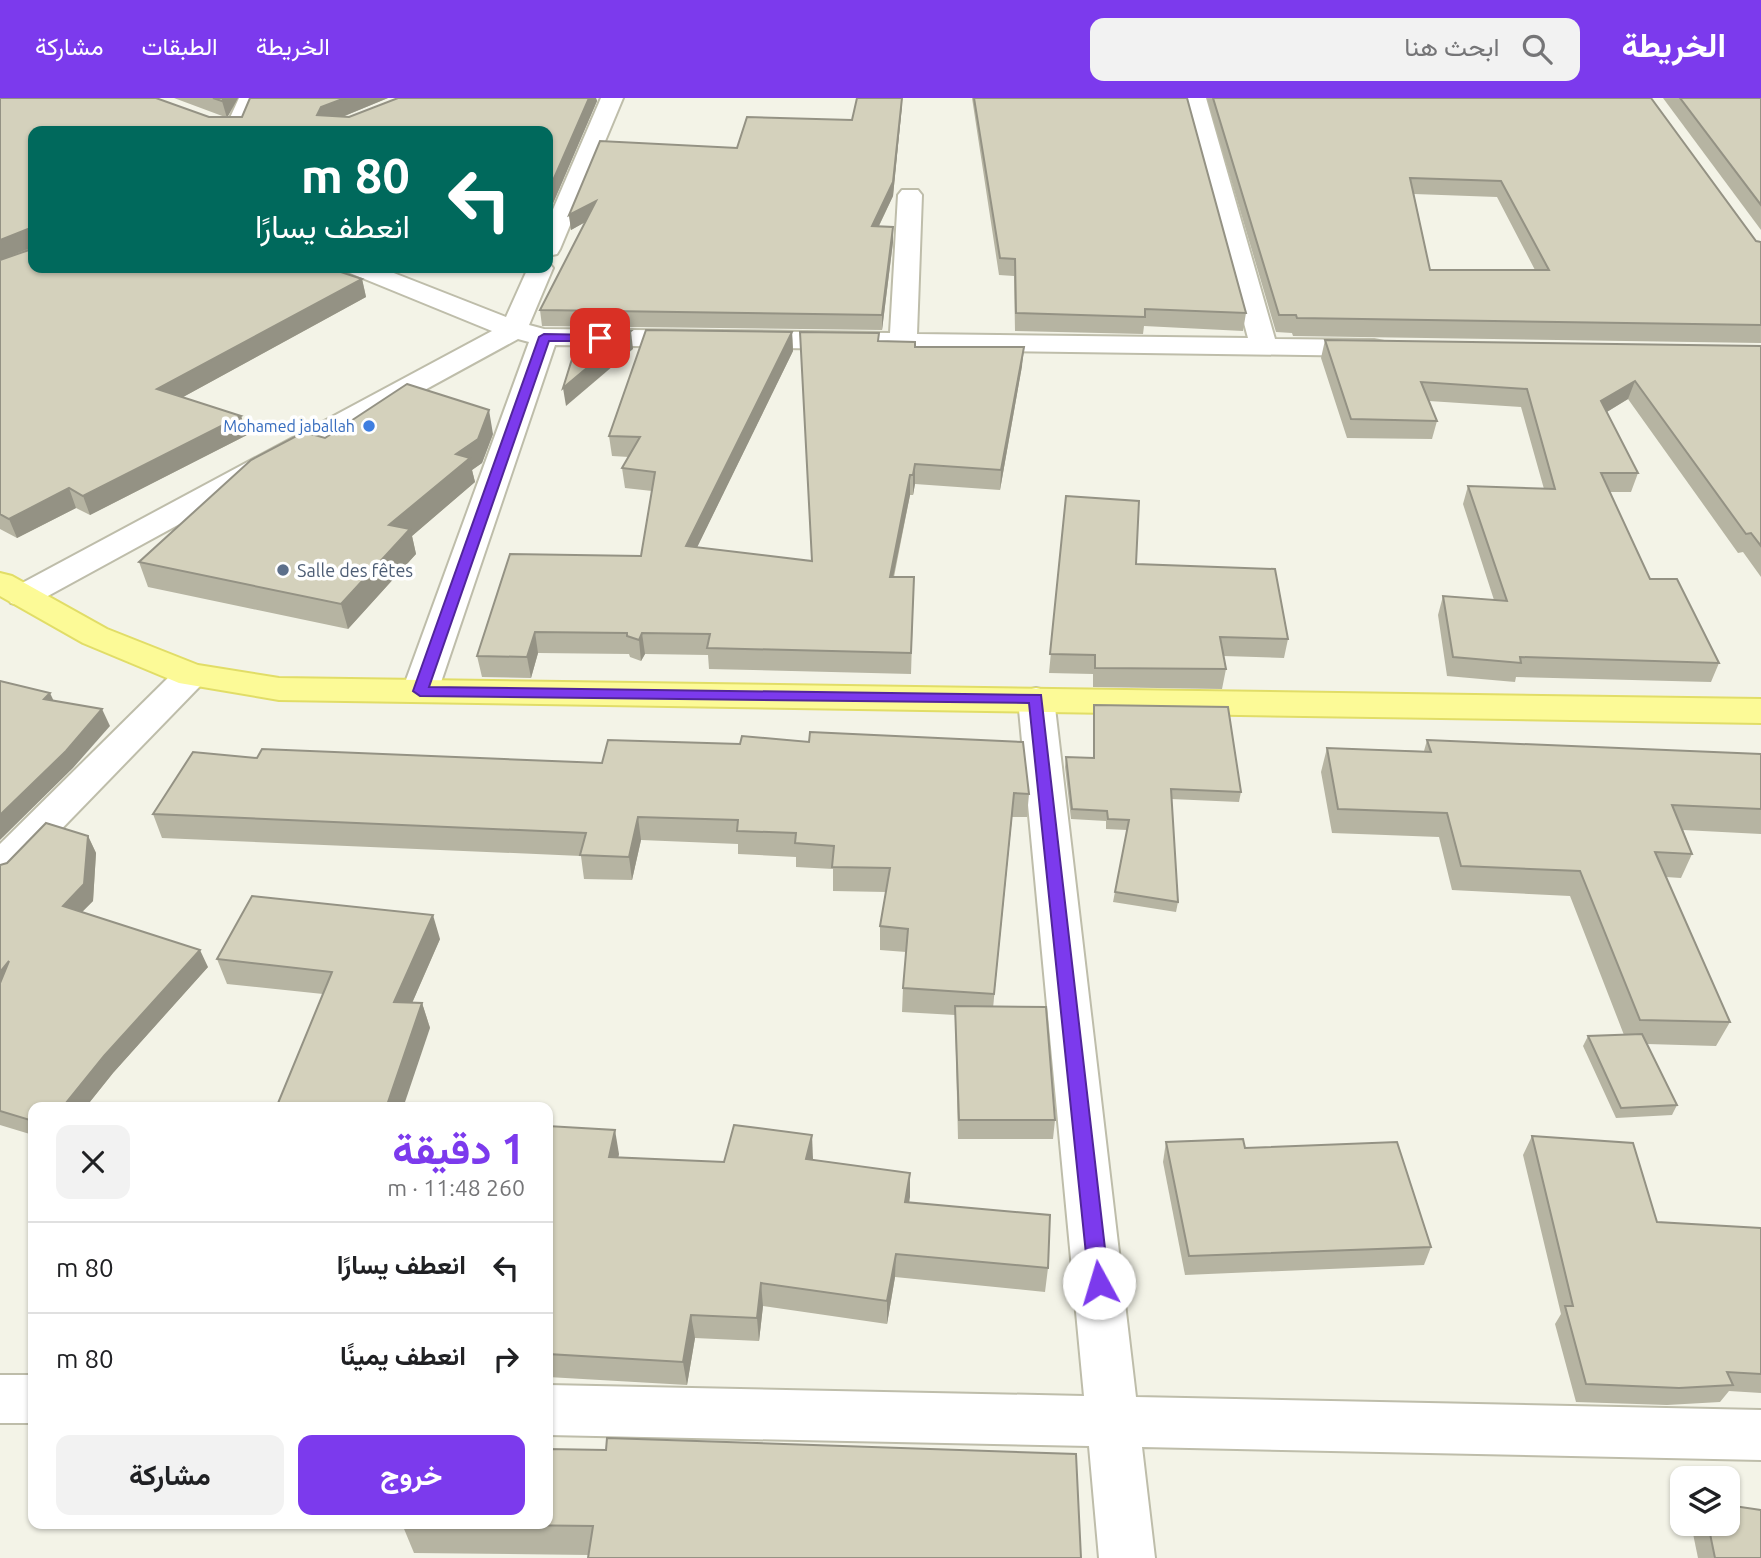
<!DOCTYPE html>
<html lang="ar">
<meta charset="utf-8">
<style>
:root{--surface:#fff;--page:#f2f2f2;--text:#202124;--muted:#757577;--line:#e0e0e0;--accent:#7c3aed}
body{margin:0;font-family:Ubuntu,Vazirmatn,sans-serif;background:var(--page);color:var(--text);direction:rtl;height:100vh;display:flex;flex-direction:column;font-size:26px;white-space:nowrap}
*{box-sizing:border-box;margin:0}
p{font-size:23px;color:var(--muted)}
.icon{flex:none;width:38px;height:38px;fill:none;stroke:currentColor;stroke-width:2;stroke-linecap:round;stroke-linejoin:round}
.map{position:relative;flex:1;overflow:hidden;direction:ltr}
.panel{position:absolute;left:28px;top:1004px;width:525px;height:427px;display:flex;flex-direction:column;background:var(--surface);border-radius:14px;box-shadow:0 2px 5px #0004;direction:rtl}
.panel>*{flex:none}
.guide{position:absolute;left:28px;top:28px;width:525px;height:147px;border-radius:14px;box-shadow:0 2px 5px #0004;direction:rtl;background:#00695c;color:#fff;overflow:hidden}
.controls{position:absolute;left:1670px;top:1368px;display:grid;gap:14px}
.controls a{display:grid;place-items:center;width:70px;height:70px;border-radius:14px;background:var(--surface);box-shadow:0 2px 5px #0004;font-size:35px}
.pin{position:absolute;display:grid;place-items:center;width:60px;height:60px;color:#fff;margin:-30px;border-radius:14px;box-shadow:0 4px 10px #0006}
.me{position:absolute;width:77px;margin:-38px;rotate:354deg;stroke-linejoin:round;filter:drop-shadow(0 0 5px #0008)}
.turn{display:flex;align-items:center;gap:24px;height:147px;padding:0 28px;font-size:32px}
.turn .icon{width:91px;height:91px;stroke-width:2.5}
.turn b{display:block;font-size:49px;line-height:60px}
.round{display:grid;place-items:center;flex:none;width:74px;height:74px;border-radius:14px;background:var(--page)}
.summary{display:flex;align-items:center;justify-content:space-between;height:119px;padding:0 28px}
h1{font-size:42px;font-weight:700;line-height:52px;color:var(--accent)}
.action{display:flex;gap:14px;margin-top:auto;padding:14px 28px}
.action a{flex:1;height:80px;border-radius:14px;background:var(--accent);color:#fff;font-size:28px;font-weight:700;line-height:80px;text-align:center}
.action a+a{background:var(--page);color:var(--text)}
ul{padding:0;list-style:none}
li{display:flex;align-items:center;gap:21px;height:91px;padding:0 28px;border-top:2px solid var(--line)}
li div{flex:1}
li b{display:block;font-size:26px}
li em{font-style:normal}
header{display:flex;align-items:center;gap:42px;box-sizing:border-box;height:98px;padding:0 35px;background:var(--accent);color:#fff}
header strong{font-size:33px}
nav{display:flex;gap:38px;margin-inline-start:auto;font-size:24px}
.search{width:490px;height:63px;background:var(--page);display:flex;align-items:center;gap:18px;box-sizing:border-box;padding:0 24px;border-radius:14px;color:var(--muted);font-size:26px}
.map>svg:first-child{display:block}
.lines{fill:none;stroke-linecap:round;stroke-linejoin:round}
.street-casing{stroke:#bebdaa;stroke-width:4}
.primary-casing{stroke:#e1dd67;stroke-width:4}
.street{fill:#fff;fill-rule:evenodd}
.primary{fill:#fcfa97;fill-rule:evenodd}
.wall{fill:#b6b4a2;fill-rule:evenodd}
.shaded-wall{fill:#949284}
.building{fill:#d4d1bc;stroke:#949284;stroke-width:2;fill-rule:evenodd}
.route{fill:#7c3aed;stroke:#51269a;stroke-width:2}
.shop-dot{fill:#3f7fe0;stroke:#fff;stroke-width:2.5}
.service-dot{fill:#5c6f8a;stroke:#fff;stroke-width:2.5}
.labels{text-anchor:middle;dominant-baseline:central;stroke-width:7;stroke-linejoin:round;paint-order:stroke}
.far-shop-label{font-size:16px;fill:#366cbe;stroke:#fff;text-anchor:end}
.service-label{font-size:18px;fill:#4e5e75;stroke:#fff;text-anchor:start}
</style>
<header>
<strong>الخريطة</strong>
<div class="search"><svg class="icon" aria-label="search" viewBox="0 0 24 24"><circle cx="10" cy="10" r="6"/><path d="M15 15l6 6"/></svg>ابحث هنا</div>
<nav><a>الخريطة</a><a>الطبقات</a><a>مشاركة</a></nav>
</header>
<div class="map">
<svg width="1761" height="1460" viewBox="0 0 1761 1460">
<rect width="100%" height="100%" fill="#f3f3e7"/>
<g class="lines">
<g class="street-casing">
<g id="street">
<path d="M239 0H261L246 33H224Z"/>
<path d="M601 0H623L560 151 557 156 548 158V123Z"/>
<path d="M1184 0H1206L1275 241 1374 242 1384 244 1388 250 1384 256 1374 258 555 247 438 593 432 601 420 604 408 601 402 593 529 244 518 241 35 505 23 508 11 505 6 498 11 491 492 233 350 175 347 170H381L506 219 528 170H548L549 165 553 170 529 227 544 231 890 235 898 97 902 92H918L922 97 917 236 1248 240Z"/>
<path d="M191 566 203 569 208 577 203 585 14 780 0 784V746L179 569Z"/>
<path d="M1036 590 1049 593 1054 601 1136 1299 1761 1312V1362L1142 1349 1155 1460H1099L1089 1348 548 1337V1287L1084 1298 1018 601 1023 593Z"/>
<rect x="0" y="1277" width="33" height="48"/>
</g>
</g>
<g class="primary-casing">
<path id="primary" d="M0 475 12 478 107 531 198 567 279 580 1761 601V625L279 602 179 585 83 545 0 498Z"/>
</g>
<use href="#street" class="street"/>
<use href="#primary" class="primary"/>
</g>
<g class="wall">
<path d="M0 0H156L209 19H225L174 0H238L227 19H242L250 0H388L342 19H349L398 0H596L597 3 548 117V33H33V170H329L362 181 366 199 183 299 241 318 247 337 90 417 76 410 17 440 0 431V162L29 151 0 162Z"/>
<path d="M972 0H1187L1246 215 1243 233 1144 228 1143 236 1015 233 1014 178 999 177Z"/>
<path d="M1207 0H1651L1756 143 1761 144V245L1293 238 1292 235 1276 234ZM1414 96 1497 99 1535 172H1430Z"/>
<path d="M1663 0H1761V132Z"/>
<path d="M902 7 893 98 879 128 893 144 882 232 542 228 540 212 585 124 571 132 569 117 737 50 852 22Z"/>
<path d="M792 234 793 253 697 449 811 463 879 243 1022 268 1000 392 915 386 913 397H910L894 479H914L911 576 709 571 708 557 645 556 641 563 630 559 629 556 538 555 531 580 482 579 477 558 641 458 652 393 625 390 622 370 629 359 612 358 609 338Z"/>
<path d="M1325 242 1761 248V479L1743 454 1738 455 1628 301 1607 314 1638 375 1631 394H1610L1650 481 1719 565 1711 584 1516 579 1515 584 1447 578 1438 517 1443 498 1494 502 1463 406 1468 388 1544 391 1521 309 1429 303 1437 323 1432 341 1347 340 1321 260Z"/>
<path d="M493 336 482 365 472 372 475 384 412 438 416 456 348 531 148 489 139 464Z"/>
<path d="M1066 398 1136 466 1288 541 1284 560 1223 558 1226 571 1222 591 1093 589V576L1049 575Z"/>
<path d="M1094 607 1241 694 1239 704 1171 701 1178 804 1176 814 1113 804 1127 732 1106 731V723L1071 721 1065 669 1066 659 1093 660V617Z"/>
<path d="M1427 642 1761 656V736L1683 732 1692 756 1681 780 1666 779 1730 924 1716 948 1647 946 1677 1007 1672 1017 1616 1020 1583 948 1588 938 1624 937 1570 798 1452 792 1439 739 1332 735 1321 674 1327 650 1424 653Z"/>
<path d="M257 660 1029 696 1027 719H1012L993 908 1055 1022 1053 1041H958L955 917 902 914 903 890 906 854 880 852V828L886 794 833 793V771L796 769V759L738 756V746L641 742 632 782 584 781 581 758 162 740 153 716Z"/>
<path d="M88 738 96 755 93 803 82 814 208 869 113 975 85 1010H33V1037L0 1027V767Z"/>
<path d="M440 841 412 905H422L430 930 323 896 227 886 217 861Z"/>
<path d="M548 1028 619 1056 618 1059 724 1064 813 1062 910 1075 909 1104 1048 1170 1045 1194 895 1179 887 1226 763 1208 759 1243 695 1240 687 1287 548 1279Z"/>
<path d="M1532 1038 1657 1124 1761 1130V1295L1729 1293 1720 1304 1667 1307 1576 1304 1555 1226 1561 1216 1523 1057Z"/>
<path d="M1166 1044 1245 1050 1431 1149 1424 1167 1185 1177 1163 1064Z"/>
<path d="M606 1352 589 1457 414 1455 402 1426Z"/>
<path d="M1691 1426H1727L1761 1460H1698Z"/>
</g>
<g class="shaded-wall">
<path d="M224 0H238L227 20 222 3Z"/>
<path d="M345 0H388L325 26 317 17 321 9Z"/>
<path d="M589 0H596L597 3 548 117V94Z"/>
<path d="M902 0V7L893 98 872 142V128Z"/>
<path d="M596 103 598 117 571 132 569 117Z"/>
<path d="M893 129V144L882 232V217Z"/>
<path d="M28 131 33 149 0 162V142Z"/>
<path d="M362 181 366 199 163 310 157 291Z"/>
<path d="M631 233 633 251 566 308 563 290Z"/>
<path d="M792 234 793 253 688 468 686 448Z"/>
<path d="M1024 249 1022 268 1000 392 1001 372Z"/>
<path d="M1635 283 1628 301 1595 321 1601 303Z"/>
<path d="M489 312 493 336 482 365 472 372 475 384 412 438 416 456 348 531 341 506 389 427 456 356Z"/>
<path d="M241 318 247 337 90 417 83 398Z"/>
<path d="M915 366V386L913 397V377Z"/>
<path d="M910 377V397L889 499 890 479Z"/>
<path d="M69 390 76 410 17 440 9 421Z"/>
<path d="M535 534 538 555 531 580 527 559Z"/>
<path d="M642 535 645 556 641 563 639 542Z"/>
<path d="M50 595 58 612 44 601Z"/>
<path d="M102 611 110 628 73 670 0 742V717Z"/>
<path d="M1014 695 1012 719 992 919 994 896Z"/>
<path d="M638 719 641 742 632 782 629 759Z"/>
<path d="M88 738 96 755 93 803 71 825 63 808Z"/>
<path d="M433 817 440 841 402 928 394 904Z"/>
<path d="M200 852 208 869 113 975 85 1010H62L104 958Z"/>
<path d="M9 863 0 902V874Z"/>
<path d="M422 905 430 930 403 1010H386Z"/>
<path d="M615 1032 619 1056 613 1083 609 1059Z"/>
<path d="M812 1037 813 1061H806Z"/>
<path d="M910 1075V1099L905 1128V1104Z"/>
<path d="M896 1156 895 1179 887 1226V1203Z"/>
<path d="M761 1185 763 1208 759 1243 757 1220Z"/>
<path d="M691 1217 695 1240 687 1287 683 1264Z"/>
</g>
<g class="building">
<path d="M0 0H156L209 19H242L250 0H345L321 9 317 17 349 19 398 0H589L548 94V33H33V170H329L362 181 157 291 241 318 83 398 69 390 9 421 0 416V162L29 152 28 131 0 142Z"/>
<path d="M213 0H224L222 3Z"/>
<path d="M857 0H902L893 84 872 128 893 129 882 217 540 212 596 103 569 117 600 43 737 50 747 19 852 22Z"/>
<path d="M974 0H1187L1246 215 1145 211V219L1016 215 1015 161 1000 160Z"/>
<path d="M1213 0H1651L1756 143 1761 144V227L1297 220 1296 217H1279ZM1410 80 1501 83 1549 172H1430Z"/>
<path d="M1680 0H1761V107Z"/>
<path d="M581 232 631 233 563 290Z"/>
<path d="M646 232 792 234 686 448 812 463 800 234 879 235 878 243 915 244V249H1024L1001 372 915 366 913 377H910L890 479H914L911 555 707 550 710 536 642 535 639 542 627 538V535L535 534 527 559 477 558 510 456 641 458 655 374 622 370 640 339 609 338Z"/>
<path d="M1325 242 1761 248V448L1751 435 1746 436 1635 283 1601 303 1638 375H1601L1650 481H1677L1719 565 1520 559 1521 565 1453 559 1443 498 1507 503 1468 388 1555 391 1527 291 1421 284 1437 323 1351 321Z"/>
<path d="M407 286 489 312 478 341 456 356 470 360 389 427 410 431 341 506 139 464 251 362 304 334 325 340Z"/>
<path d="M1066 398 1139 403 1136 466 1275 471 1288 541 1220 539 1226 571 1095 570V557L1050 556Z"/>
<path d="M0 583 50 595 44 601 102 611 66 653 0 717Z"/>
<path d="M1094 607 1228 609 1241 694 1171 691 1178 804 1115 794 1129 722 1108 721 1107 713 1072 711 1066 659 1094 660Z"/>
<path d="M810 634 1023 644 1029 696 1014 695 994 896 903 890 908 831 880 828 890 770 832 769 834 748 795 745 796 735 737 733 738 722 638 719 629 759 580 757 586 735 153 716 193 654 257 660 262 651 602 665 608 642 740 646 742 638 809 644Z"/>
<path d="M1427 642 1761 656V711L1672 707 1692 756 1655 754 1730 924 1640 922 1580 773 1461 768 1447 715 1338 711 1327 650 1431 654Z"/>
<path d="M46 725 88 738 84 786 63 808 200 852 104 958 62 1010H33V1023L0 1013V885L9 863 0 874V767L7 765Z"/>
<path d="M252 798 433 817 394 904 422 905 386 1010H276L332 874 217 861Z"/>
<path d="M955 908 1046 909 1055 1022H959Z"/>
<path d="M1642 936 1677 1007 1621 1010 1588 938Z"/>
<path d="M734 1027 812 1037 806 1061 910 1075 905 1104 1050 1117 1048 1170 896 1156 887 1203 761 1185 757 1220 691 1217 683 1264 548 1256V1028L615 1032 609 1059 724 1064Z"/>
<path d="M1532 1038 1633 1045 1657 1124 1761 1130V1276L1727 1274 1733 1287 1679 1290 1586 1286 1565 1208H1573Z"/>
<path d="M1243 1041 1245 1050 1397 1044 1431 1149 1189 1158 1166 1044Z"/>
<path d="M607 1340 1076 1356 1081 1460H588L593 1428 441 1426H548V1351L606 1352Z"/>
<path d="M1727 1407 1761 1412V1460H1715L1708 1426H1727Z"/>
</g>
<path class="route" d="M544 236 600 237 605 240 600 243H549L429 589 1041 597 1109 1185 1106 1191 1099 1194 1092 1191 1089 1185 1029 605 420 598 413 593 539 239Z"/>
<circle class="shop-dot" cx="369" cy="328" r="7"/>
<circle class="service-dot" cx="283" cy="472" r="7"/>
<g class="labels">
<g class="far-shop-label">
<text x="355" y="328">Mohamed jaballah</text>
</g>
<g class="service-label">
<text x="297" y="472">Salle des fêtes</text>
</g>
</g>
</svg>
<div class="controls">
<a><svg class="icon" aria-label="layers" viewBox="0 0 24 24"><path d="M12 4l9 5-9 5-9-5zM3 14l9 5 9-5"/></svg></a>
</div>
<div class="pin" style="left:600px;top:240px;background:#d93025"><svg class="icon" aria-label="arrive" viewBox="0 0 24 24"><path d="M6 21V4h12l-3 4 3 4H6"/></svg></div>
<svg class="me" style="left:1099px;top:1185px" viewBox="-20 -20 40 40"><circle r="19" fill="#fff"/><path d="M0-13L10 11 0 6-10 11z" fill="#7c3aed"/></svg>
<div class="guide">
<div class="turn"><svg class="icon" aria-label="left" viewBox="0 0 24 24"><path d="M17 20v-9H6M10 6l-5 5 5 5"/></svg><div><b>80 m</b>انعطف يسارًا</div></div>
</div>
<section class="panel">
<div class="summary"><div><h1>1 دقيقة</h1><p>260 m · 11:48</p></div><a class="round"><svg class="icon" aria-label="close" viewBox="0 0 24 24"><path d="M6 6l12 12M18 6L6 18"/></svg></a></div>
<ul>
<li><svg class="icon" aria-label="left" viewBox="0 0 24 24"><path d="M17 20v-9H6M10 6l-5 5 5 5"/></svg><div><b>انعطف يسارًا</b></div><em>80 m</em></li>
<li><svg class="icon" aria-label="right" viewBox="0 0 24 24"><path d="M7 20v-9h11M14 6l5 5-5 5"/></svg><div><b>انعطف يمينًا</b></div><em>80 m</em></li>
</ul>
<div class="action"><a>خروج</a><a>مشاركة</a></div>
</section>
</div>
